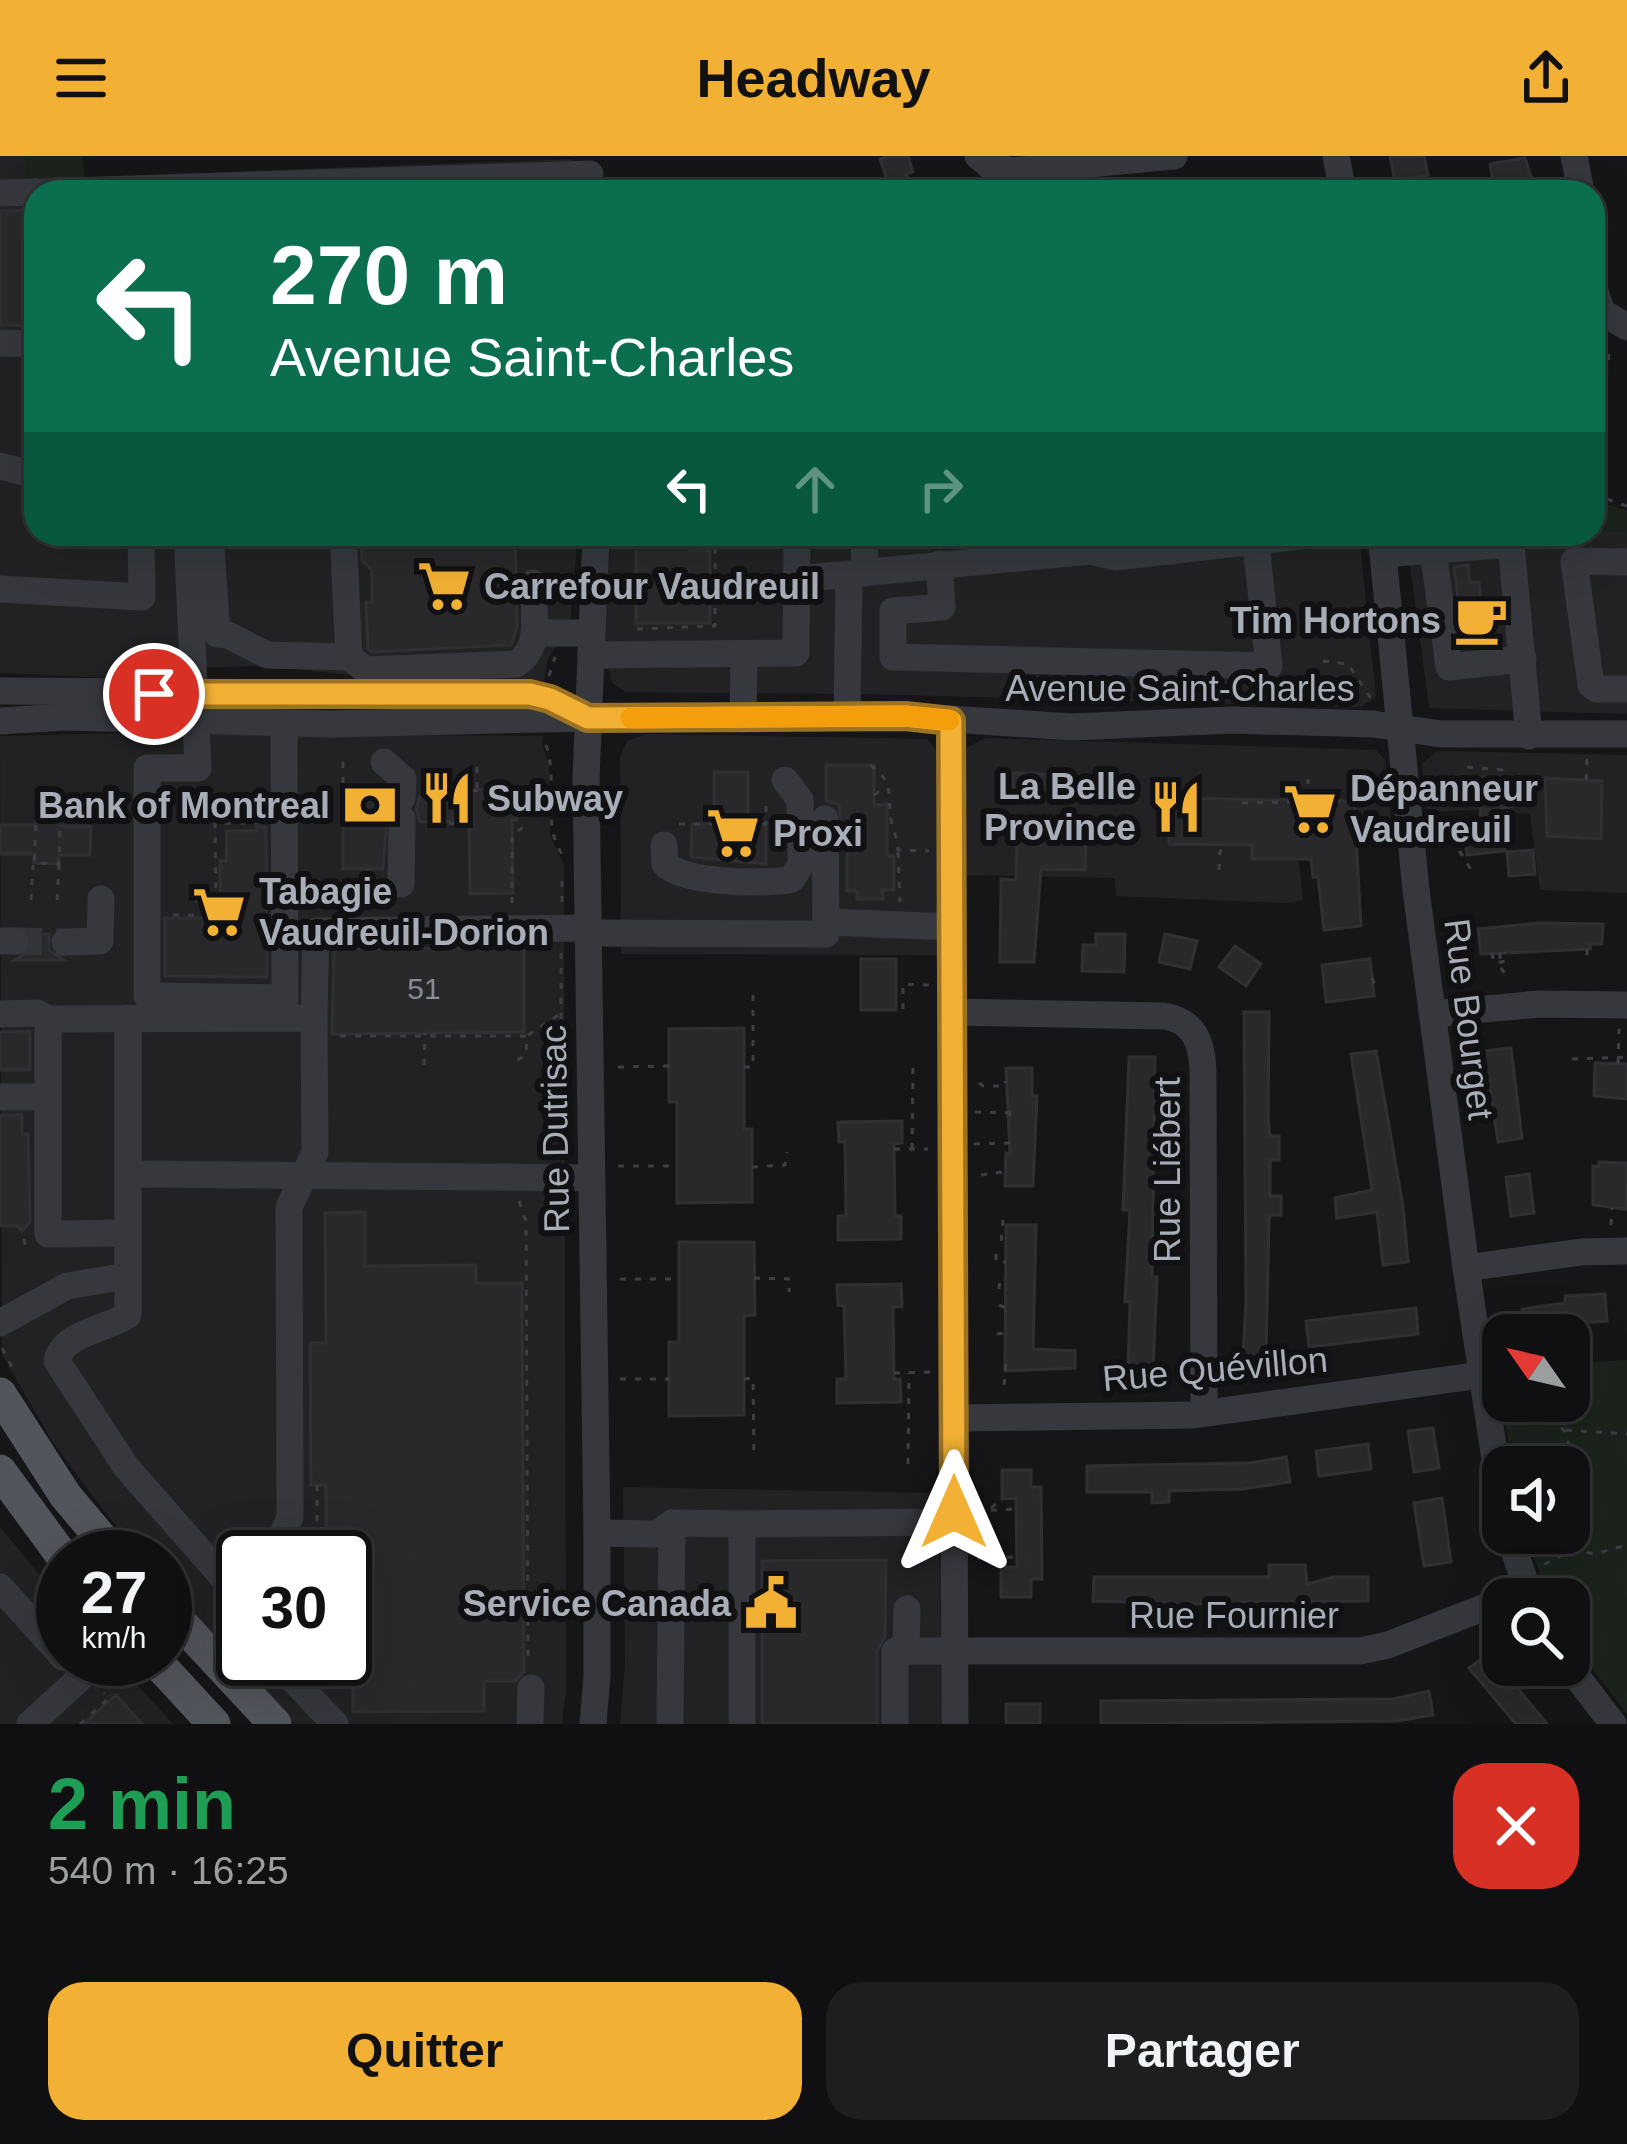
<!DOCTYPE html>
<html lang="fr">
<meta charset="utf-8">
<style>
:root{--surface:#101012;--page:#1e1e20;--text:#f1f3f6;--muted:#9c9d9f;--line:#303032;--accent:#f2b134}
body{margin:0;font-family:Helvetica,sans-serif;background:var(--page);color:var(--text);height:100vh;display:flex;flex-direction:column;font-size:45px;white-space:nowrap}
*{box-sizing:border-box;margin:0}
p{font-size:39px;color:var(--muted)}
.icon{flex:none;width:66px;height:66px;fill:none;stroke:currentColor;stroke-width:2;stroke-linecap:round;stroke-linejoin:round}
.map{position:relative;height:1568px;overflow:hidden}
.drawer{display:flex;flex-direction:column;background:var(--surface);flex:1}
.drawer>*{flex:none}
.banner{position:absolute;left:24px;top:24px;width:1581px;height:366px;border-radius:36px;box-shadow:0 12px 48px #0002,0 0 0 3px var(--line);background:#0b6e4f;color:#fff;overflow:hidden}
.needle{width:78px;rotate:304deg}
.tools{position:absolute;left:1482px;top:1158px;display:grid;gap:24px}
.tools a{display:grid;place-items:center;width:108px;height:108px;border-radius:24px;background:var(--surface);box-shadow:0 12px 48px #0002,0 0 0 3px var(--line);font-size:60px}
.speed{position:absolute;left:36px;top:1374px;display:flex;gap:24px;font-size:60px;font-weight:700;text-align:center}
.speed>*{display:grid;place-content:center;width:156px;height:156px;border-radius:50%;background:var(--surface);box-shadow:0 12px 48px #0002,0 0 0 3px var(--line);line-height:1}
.speed small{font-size:30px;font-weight:400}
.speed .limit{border:6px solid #111;border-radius:18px;background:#fff;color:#111}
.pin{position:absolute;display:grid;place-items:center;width:102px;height:102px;color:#fff;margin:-51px;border:6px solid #fff;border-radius:50%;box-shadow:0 3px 12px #0007}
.me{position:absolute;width:132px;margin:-66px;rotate:0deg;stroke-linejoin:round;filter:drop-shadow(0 0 9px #0008)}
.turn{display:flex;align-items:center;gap:42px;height:252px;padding:0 48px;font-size:54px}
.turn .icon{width:156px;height:156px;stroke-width:2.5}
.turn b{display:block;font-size:84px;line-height:102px}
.lanes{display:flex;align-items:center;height:114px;padding:0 48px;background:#0003;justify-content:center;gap:60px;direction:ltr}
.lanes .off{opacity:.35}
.round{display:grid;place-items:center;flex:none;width:126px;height:126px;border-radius:36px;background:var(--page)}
.headline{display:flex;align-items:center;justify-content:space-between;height:204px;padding:0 48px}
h1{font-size:72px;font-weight:800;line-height:90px;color:#1e9e55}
.primary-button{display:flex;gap:24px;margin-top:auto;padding:24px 48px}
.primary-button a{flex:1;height:138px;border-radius:36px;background:var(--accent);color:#111;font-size:48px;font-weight:800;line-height:138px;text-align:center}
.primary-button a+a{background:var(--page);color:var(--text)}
header{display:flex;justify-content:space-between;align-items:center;height:156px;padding:0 48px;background:var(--accent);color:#111;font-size:54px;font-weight:800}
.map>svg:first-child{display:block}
.built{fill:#222225;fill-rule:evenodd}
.green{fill:#1c231d}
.building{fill:#29292c;stroke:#303034;stroke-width:3}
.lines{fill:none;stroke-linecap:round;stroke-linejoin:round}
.minor-tunnel{stroke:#333438;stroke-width:27;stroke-dasharray:27 14;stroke-linecap:butt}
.path{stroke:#3d3f44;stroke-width:3;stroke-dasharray:6 9;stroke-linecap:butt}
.minor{stroke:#37383d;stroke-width:27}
.major{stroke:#53555c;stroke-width:33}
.route-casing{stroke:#9d7322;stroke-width:30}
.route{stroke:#f2b134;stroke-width:21}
.slow{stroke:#f59e0b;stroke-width:21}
.labels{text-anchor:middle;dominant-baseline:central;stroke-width:12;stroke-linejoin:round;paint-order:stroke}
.number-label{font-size:30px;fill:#888b94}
.poi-label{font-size:36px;font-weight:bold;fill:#a8adb8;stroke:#111113;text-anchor:start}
.street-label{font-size:36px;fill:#a8adb8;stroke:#111113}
</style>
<header><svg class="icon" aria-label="menu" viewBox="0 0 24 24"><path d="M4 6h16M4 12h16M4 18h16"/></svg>Headway<svg class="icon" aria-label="share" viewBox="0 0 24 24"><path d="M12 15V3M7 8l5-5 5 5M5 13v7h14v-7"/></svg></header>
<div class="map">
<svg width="1627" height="1568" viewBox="0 0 1627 1568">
<rect width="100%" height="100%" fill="#161618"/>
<g class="built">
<path d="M0 0H83L84 21 573 3V36H36V378H578L570 467 547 505 544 524 366 521 268 510 171 512 159 524 0 517Z"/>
<path d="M1593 374 1627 375V558L1429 552 1406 378H1593Z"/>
<path d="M608 378H1359L1376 541 1361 551 863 538 626 536 612 527 609 514 604 513Z"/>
<path d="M123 577 543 580 542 589 549 609 550 680 564 708 566 1534 562 1568H294L165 1426V1401H143L100 1350 52 1285 2 1199 0 580ZM243 1401H345V1503H243Z"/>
<path d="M648 578 927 583 937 595V799L621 798 620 600 628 584Z"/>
<path d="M984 582 1376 594 1385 604 1393 686 1298 696 1303 744 1287 747 1116 740 1115 722 966 719 965 593Z"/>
<path d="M1437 595 1627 599V737L1540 734 1530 658 1470 654 1426 656 1422 608Z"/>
<path d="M623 1331 940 1337 941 1568H620L625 1507Z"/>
<path d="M0 1371 63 1447V1503H114L173 1568H0Z"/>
</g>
<g class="green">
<path d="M26 0H83L84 21 26 23Z"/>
<path d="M1593 343 1627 355V375L1593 374Z"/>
<path d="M1627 1204V1558L1569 1481V1443H1549L1525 1377H1569V1311H1512L1497 1211 1503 1210V1245H1569V1207Z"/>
</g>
<g class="building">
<path d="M889 0H908L913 16 905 18 918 36H891L880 3Z"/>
<path d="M1390 0H1424L1428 19 1395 26Z"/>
<path d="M1525 2 1536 36H1495L1490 8Z"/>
<path d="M36 54V170L0 169V55Z"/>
<path d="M361 378H515L517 471 511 489 372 496 368 493 366 446H372V414L362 404Z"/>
<path d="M636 379H690V395H710V467H636Z"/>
<path d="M1468 409 1470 427 1479 426 1483 466 1480 490 1464 491 1454 411Z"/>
<path d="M826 609H874V649L887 648V699L894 700V734H882L883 743H857V735H847V682H843L839 648 826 645Z"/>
<path d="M714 616H748V668H766V708L691 701 692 668H714Z"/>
<path d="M1013 617 1097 620 1096 643 1013 640Z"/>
<path d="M1483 621 1519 623 1518 649 1501 653 1505 695 1467 699 1463 663 1480 662Z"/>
<path d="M1545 622 1602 625 1601 683 1547 680Z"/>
<path d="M517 633V664H512L513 737 470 738 469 665 420 666 416 653 420 640H425V635Z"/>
<path d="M343 642H384L388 652 383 713H343Z"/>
<path d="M1169 642 1354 645 1361 770 1324 774 1318 721H1313L1311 703H1252V689L1169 688Z"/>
<path d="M36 663 60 664V670H91L90 699H59V708L34 707 35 698H0V669H35Z"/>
<path d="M257 671H266L267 821 165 820V762H202L220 743V705H226L227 675H257Z"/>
<path d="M1017 680 1086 682 1085 714 1041 713 1034 806H1000L1001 723 1016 724Z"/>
<path d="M1533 694 1535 718 1509 720 1507 696Z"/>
<path d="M1540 767 1603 768 1602 788H1590V793L1481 798 1478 773Z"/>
<path d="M31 778H49V794L64 804H15L30 795Z"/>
<path d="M1096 778H1125L1124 816 1082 815 1083 789H1096Z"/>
<path d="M1165 778 1197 785 1190 813 1159 806Z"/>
<path d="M1235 790 1261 808 1246 830 1219 811Z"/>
<path d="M524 791V876L332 878 334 793Z"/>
<rect x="861" y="803" width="35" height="51"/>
<path d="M1370 803 1374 840 1326 846 1322 809Z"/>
<path d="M1244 856H1269L1268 965 1270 980H1279V1004H1270V1040H1281V1059H1270L1269 1065 1266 1199 1243 1198 1246 1146Z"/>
<path d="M744 872V973H752V1046L677 1047V946H669V873Z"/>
<path d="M30 875V914H0V876Z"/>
<path d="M1511 892 1522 982 1498 986 1484 895Z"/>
<path d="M1376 895 1403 1050 1408 1106 1383 1109 1377 1056 1337 1062 1335 1042 1372 1034 1351 898Z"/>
<path d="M1129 901H1155L1152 1121H1157L1153 1215 1128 1214 1130 1146H1125L1130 1054H1123Z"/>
<path d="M1595 907 1627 908V943L1594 940Z"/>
<path d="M1006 912H1032V940H1037L1033 1030H1005L1006 997 1010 998Z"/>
<path d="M0 959H22V978H28L30 1066 22 1075 17 1070H0Z"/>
<path d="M902 965V987L894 988 895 1060H901V1083L838 1084V1060H846L845 986H839L838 966Z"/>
<path d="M1599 1006 1627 1007 1626 1053 1593 1049V1010L1599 1011Z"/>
<path d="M1529 1018 1534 1057 1511 1060 1506 1021Z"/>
<path d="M365 1056V1110L476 1109V1127H522L524 1516 515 1525H484V1555L353 1556V1518L326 1519V1503H345V1401H326V1329H311L310 1187H326L325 1057Z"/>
<path d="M1006 1069H1036L1033 1193 1075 1195V1212L1005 1215Z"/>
<path d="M679 1086H754L755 1159 744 1160V1259L669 1260V1186H679Z"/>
<path d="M901 1128 902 1151H893L894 1223H900L901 1246 837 1247V1223H846L844 1150 838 1149 837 1129Z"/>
<path d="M1605 1138 1607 1165 1545 1169 1546 1179H1525L1522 1153 1565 1147V1140Z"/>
<path d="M1416 1152 1418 1178 1309 1191 1306 1165Z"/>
<path d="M1433 1272 1439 1312 1414 1316 1408 1275Z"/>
<path d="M1368 1288 1371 1313 1319 1320 1316 1295Z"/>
<path d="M1286 1301 1290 1326 1242 1333 1169 1335V1346L1152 1347V1336H1087V1310L1250 1307Z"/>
<path d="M1002 1314H1031V1331H1041L1042 1423H1031V1441H1001V1411H1017L1016 1342 1002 1343Z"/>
<path d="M1442 1342 1451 1406 1424 1410 1414 1347Z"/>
<path d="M886 1404 885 1480 877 1495V1568H762V1405Z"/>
<path d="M1269 1409H1305L1307 1428 1334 1421H1368V1445L1241 1446V1449L1093 1445 1094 1421H1269Z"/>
<path d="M1497 1492 1503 1509H1509L1520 1525 1515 1529 1547 1568H1516L1469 1512Z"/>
<path d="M1429 1535 1433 1559 1397 1565 1101 1568V1545L1393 1543Z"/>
<path d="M116 1539 142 1568H84L99 1554Z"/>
<rect x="1006" y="1548" width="34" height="20"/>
</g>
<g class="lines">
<path class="minor-tunnel" d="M15 785 65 786"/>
<g class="path">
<path d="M1593 308 1610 192"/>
<path d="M1593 338 1627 350"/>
<path d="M1482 468 1484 484"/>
<path d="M637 473 715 470V378"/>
<path d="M1323 505 1348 508 1372 544"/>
<path d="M549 520 555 501"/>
<path d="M546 589C559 625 540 670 564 701"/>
<path d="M343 606V639H379"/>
<path d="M870 609C895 627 887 637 891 664 893 676 898 681 898 694L929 695"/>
<path d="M1467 611 1502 614 1501 619"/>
<path d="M1586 624 1587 602"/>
<path d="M1461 629 1473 640 1481 641"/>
<path d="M477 632V608"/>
<path d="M427 635 537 634"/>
<path d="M446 635V608"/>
<path d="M214 637 215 666"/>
<path d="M874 639 882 634"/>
<path d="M1176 642 1178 628"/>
<path d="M1308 643V623"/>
<path d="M1334 645H1354V623"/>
<path d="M1242 647 1325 645"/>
<path d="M36 661V637"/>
<path d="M60 664 36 663 34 707 59 708 60 670V637"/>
<path d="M434 667 469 668"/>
<path d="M679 668H714"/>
<path d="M748 668H766V641"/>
<path d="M1463 668 1456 677 1457 691 1473 717"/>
<path d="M1054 681V654"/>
<path d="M898 696 900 746"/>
<path d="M1219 714 1220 695H1231"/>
<path d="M195 743 205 753"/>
<path d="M31 744 33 709"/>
<path d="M57 744 59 709"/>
<path d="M562 746V719"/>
<path d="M512 747V679L528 668"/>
<path d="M173 759H199L216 743 215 667H261"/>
<path d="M1587 793V798L1596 799"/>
<path d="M1492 797 1494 807 1506 805 1505 796"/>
<path d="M1500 797V810L1506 820"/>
<path d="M1372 822 1376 832"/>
<path d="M903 853V828L930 829"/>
<path d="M528 879 560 858"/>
<path d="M340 880H527L526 899 511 908"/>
<path d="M1572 903 1627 901"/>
<path d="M1618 908 1619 873"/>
<path d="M424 909 425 877"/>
<path d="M618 911 669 910"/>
<path d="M744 911H753V833"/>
<path d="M979 927 983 930H1005V925"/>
<path d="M975 956 1010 957"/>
<path d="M1010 960V954"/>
<path d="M974 988 1009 987V978"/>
<path d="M894 993H928"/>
<path d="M912 993 913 910"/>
<path d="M561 998V797"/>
<path d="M618 1010H677"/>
<path d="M752 1011 785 1009 787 996"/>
<path d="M981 1019 1002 1016 1006 1008"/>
<path d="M560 1043 566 1064"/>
<path d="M519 1045 526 1065 528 1509"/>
<path d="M1003 1064 1001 1087 1006 1086"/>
<path d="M1611 1069 1612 1052"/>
<path d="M24 1083 26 1097"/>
<path d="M996 1098V1106H1006"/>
<path d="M754 1122 790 1123 789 1136"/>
<path d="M620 1123H679"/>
<path d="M999 1133 1000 1123H1006"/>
<path d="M999 1149 1006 1152"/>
<path d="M997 1178 1006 1177"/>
<path d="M2 1192 14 1215"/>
<path d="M894 1217 931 1216"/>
<path d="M620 1223H669"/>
<path d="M744 1223 753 1222 754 1303"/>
<path d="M1004 1229 1006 1207"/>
<path d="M1525 1245 1564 1274 1571 1293 1572 1394 1543 1409"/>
<path d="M1566 1274 1627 1278"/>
<path d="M908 1308 909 1217"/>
<path d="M317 1329V1375"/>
<path d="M991 1352 1002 1343"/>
<path d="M976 1355 1017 1353"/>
<path d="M1572 1394 1595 1398 1627 1389"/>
<path d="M977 1402 1017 1401"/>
<path d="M993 1402 996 1412 1001 1411"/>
<path d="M51 1426 63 1440"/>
<path d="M80 1568 109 1542 104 1537"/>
</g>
<g class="minor">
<path d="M978 0 990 10 1012 15 1174 0"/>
<path d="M1336 0 1343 36"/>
<path d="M1574 0 1581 36"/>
<path d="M45 36 590 18"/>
<path d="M0 37 36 36"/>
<path d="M1593 130 1602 156 1627 171"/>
<path d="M0 187 36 188"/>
<path d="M0 310 36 319"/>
<path d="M187 378 198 612H147V840L285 842 284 568"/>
<path d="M210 378 217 478 228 479 267 499 349 501 343 378"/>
<path d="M864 378 865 417"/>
<path d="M1381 378 1416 734 1466 1112 1503 1356"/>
<path d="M1433 394 1449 511 1523 503"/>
<path d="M1383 398 1511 388 1529 580"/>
<path d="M1627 406 1574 405 1591 529 1597 533H1627"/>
<path d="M939 408 942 451 893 455V501L1269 510 1255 378"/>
<path d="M797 423 1091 395 1116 401 1317 378"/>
<path d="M0 433 142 441 141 378"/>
<path d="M534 477H591"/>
<path d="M591 499 796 497 797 378"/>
<path d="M349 501 366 514 516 508C543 491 533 456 533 427"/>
<path d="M0 535 530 538 550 543 584 560"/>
<path d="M847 561 849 419"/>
<path d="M743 563 744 498"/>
<path d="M0 565 65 561 331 568 588 562 905 560 1072 571 1232 564 1373 568 1441 578H1627"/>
<path d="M951 565 955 1568"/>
<path d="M384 606 403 623 402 642"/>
<path d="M664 689 665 708C683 727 765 729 792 723L801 708 800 644 785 624"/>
<path d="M401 728 402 663"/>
<path d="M826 766 952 771"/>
<path d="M589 777 826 778 825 663"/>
<path d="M0 785H15"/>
<path d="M65 786 100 785 101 743"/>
<path d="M952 856 1164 860C1194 865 1202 886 1203 914L1204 1257"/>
<path d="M0 858 37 857 48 863"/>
<path d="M1432 858 1539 848 1627 849"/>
<path d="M128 862V1159C107 1173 62 1177 57 1205L126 1311 243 1444"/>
<path d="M314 862 316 775 589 772"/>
<path d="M0 941H48"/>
<path d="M128 1018 591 1022"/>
<path d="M128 1077 48 1078V863L314 862 315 996 289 1051 290 1361 278 1389V1401"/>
<path d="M1466 1112 1581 1096 1627 1095"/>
<path d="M0 1167 67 1130 127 1120"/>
<path d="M954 1262 1193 1259 1481 1219"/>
<path d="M742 1368 954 1366"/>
<path d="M597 1377 656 1378 672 1367 742 1368V1568"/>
<path d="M1508 1377 1531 1443"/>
<path d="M282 1380 298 1388 303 1401"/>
<path d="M0 1431 63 1501"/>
<path d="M906 1495 907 1453"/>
<path d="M279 1503 289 1519 335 1568"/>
<path d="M1568 1509 1613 1568"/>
<path d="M30 1568 101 1503"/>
<path d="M530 1568 531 1532"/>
<path d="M593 1568 597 1520V1377L586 623 596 378"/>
<path d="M670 1568 672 1367"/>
<path d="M895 1568V1495H1360L1388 1489 1503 1444"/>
</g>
<g class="major">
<path d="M0 1238 65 1339 117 1401"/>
<path d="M0 1315 63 1401"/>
<path d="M165 1450 275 1568"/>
<path d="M154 1503 214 1568"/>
</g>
</g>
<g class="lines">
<g class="route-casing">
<path id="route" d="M154 538H530L550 543 588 562 905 560 951 565 954 1356"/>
</g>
<use href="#route" class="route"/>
<path class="slow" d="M631 562 905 560 949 564"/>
</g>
<defs>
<g id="supermarket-bare" transform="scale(4.14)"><path d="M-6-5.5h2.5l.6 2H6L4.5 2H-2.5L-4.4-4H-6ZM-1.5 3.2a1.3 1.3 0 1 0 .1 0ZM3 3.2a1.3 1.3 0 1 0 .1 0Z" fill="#f2b134" stroke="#111113" stroke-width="2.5" paint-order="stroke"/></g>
<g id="cafe-bare" transform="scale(4.14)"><path d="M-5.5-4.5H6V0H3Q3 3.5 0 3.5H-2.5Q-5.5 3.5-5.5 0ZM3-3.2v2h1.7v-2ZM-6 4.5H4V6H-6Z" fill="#f2b134" stroke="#111113" stroke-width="2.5" paint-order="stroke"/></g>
<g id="restaurant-bare" transform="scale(4.14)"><path d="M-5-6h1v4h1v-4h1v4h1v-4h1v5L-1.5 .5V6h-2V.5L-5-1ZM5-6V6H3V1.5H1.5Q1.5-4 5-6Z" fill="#f2b134" stroke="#111113" stroke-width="2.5" paint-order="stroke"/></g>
<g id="bank-bare" transform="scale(4.14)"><path d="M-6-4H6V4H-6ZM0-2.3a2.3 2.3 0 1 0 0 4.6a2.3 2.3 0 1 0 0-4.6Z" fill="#f2b134" stroke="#111113" stroke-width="2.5" paint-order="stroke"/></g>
<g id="civic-bare" transform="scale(4.14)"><path d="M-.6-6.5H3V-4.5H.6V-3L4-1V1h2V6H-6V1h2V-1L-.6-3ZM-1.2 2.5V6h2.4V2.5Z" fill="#f2b134" stroke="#111113" stroke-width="2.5" paint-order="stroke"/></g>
</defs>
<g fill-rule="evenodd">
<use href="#supermarket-bare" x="444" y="430"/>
<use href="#cafe-bare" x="1481" y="464"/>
<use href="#restaurant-bare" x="447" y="642"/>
<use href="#bank-bare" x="370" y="649"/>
<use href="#restaurant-bare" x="1176" y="651"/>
<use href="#supermarket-bare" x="1310" y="653"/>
<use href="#supermarket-bare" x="733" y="677"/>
<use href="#supermarket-bare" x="219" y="756"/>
<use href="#civic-bare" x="771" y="1447"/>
</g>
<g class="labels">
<g class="number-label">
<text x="424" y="832">51</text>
</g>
<g class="poi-label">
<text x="484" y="430">Carrefour Vaudreuil</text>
<text x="1441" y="464" text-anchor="end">Tim Hortons</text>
<text x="1136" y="630" text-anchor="end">La Belle<tspan x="1136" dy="41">Province</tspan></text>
<text x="1350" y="632">Dépanneur<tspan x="1350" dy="41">Vaudreuil</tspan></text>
<text x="487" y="642">Subway</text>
<text x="330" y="649" text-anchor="end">Bank of Montreal</text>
<text x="773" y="677">Proxi</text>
<text x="259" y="735">Tabagie<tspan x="259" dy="41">Vaudreuil-Dorion</tspan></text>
<text x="731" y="1447" text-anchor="end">Service Canada</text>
</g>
<g class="street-label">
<text x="1180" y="532">Avenue Saint-Charles</text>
<text transform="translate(1469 863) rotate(83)">Rue Bourget</text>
<text transform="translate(555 973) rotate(-91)">Rue Dutrisac</text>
<text transform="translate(1167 1014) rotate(-90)">Rue Liébert</text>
<text transform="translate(1215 1213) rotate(-5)">Rue Quévillon</text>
<text x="1234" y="1459">Rue Fournier</text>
</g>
</g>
</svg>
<div class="tools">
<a><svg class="needle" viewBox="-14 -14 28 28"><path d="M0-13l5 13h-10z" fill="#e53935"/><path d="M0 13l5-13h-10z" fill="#9c9d9f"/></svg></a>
<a><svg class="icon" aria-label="sound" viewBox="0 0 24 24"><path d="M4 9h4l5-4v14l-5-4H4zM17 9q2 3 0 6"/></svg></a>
<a><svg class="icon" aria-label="search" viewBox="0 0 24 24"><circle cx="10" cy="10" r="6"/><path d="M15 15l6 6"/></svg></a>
</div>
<div class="speed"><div>27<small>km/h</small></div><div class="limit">30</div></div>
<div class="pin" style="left:154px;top:538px;background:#d93025"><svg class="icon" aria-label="arrive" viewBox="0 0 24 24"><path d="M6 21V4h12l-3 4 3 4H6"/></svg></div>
<svg class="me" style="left:954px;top:1356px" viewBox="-20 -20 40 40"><path d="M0-17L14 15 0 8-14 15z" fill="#f2b134" stroke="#fff" stroke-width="4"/></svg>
<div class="banner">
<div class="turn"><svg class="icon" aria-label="left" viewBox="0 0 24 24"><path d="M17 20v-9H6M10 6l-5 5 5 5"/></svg><div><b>270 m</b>Avenue Saint-Charles</div></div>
<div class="lanes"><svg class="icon" aria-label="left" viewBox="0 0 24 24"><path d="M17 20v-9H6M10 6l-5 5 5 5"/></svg><svg class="icon off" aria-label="ahead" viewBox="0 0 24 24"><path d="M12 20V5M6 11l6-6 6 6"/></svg><svg class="icon off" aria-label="right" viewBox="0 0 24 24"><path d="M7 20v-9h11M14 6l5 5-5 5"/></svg></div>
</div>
</div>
<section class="drawer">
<div class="headline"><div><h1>2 min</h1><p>540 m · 16:25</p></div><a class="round" style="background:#d93025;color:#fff"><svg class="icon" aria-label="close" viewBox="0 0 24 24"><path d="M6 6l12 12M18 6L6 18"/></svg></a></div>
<div class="primary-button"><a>Quitter</a><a>Partager</a></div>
</section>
